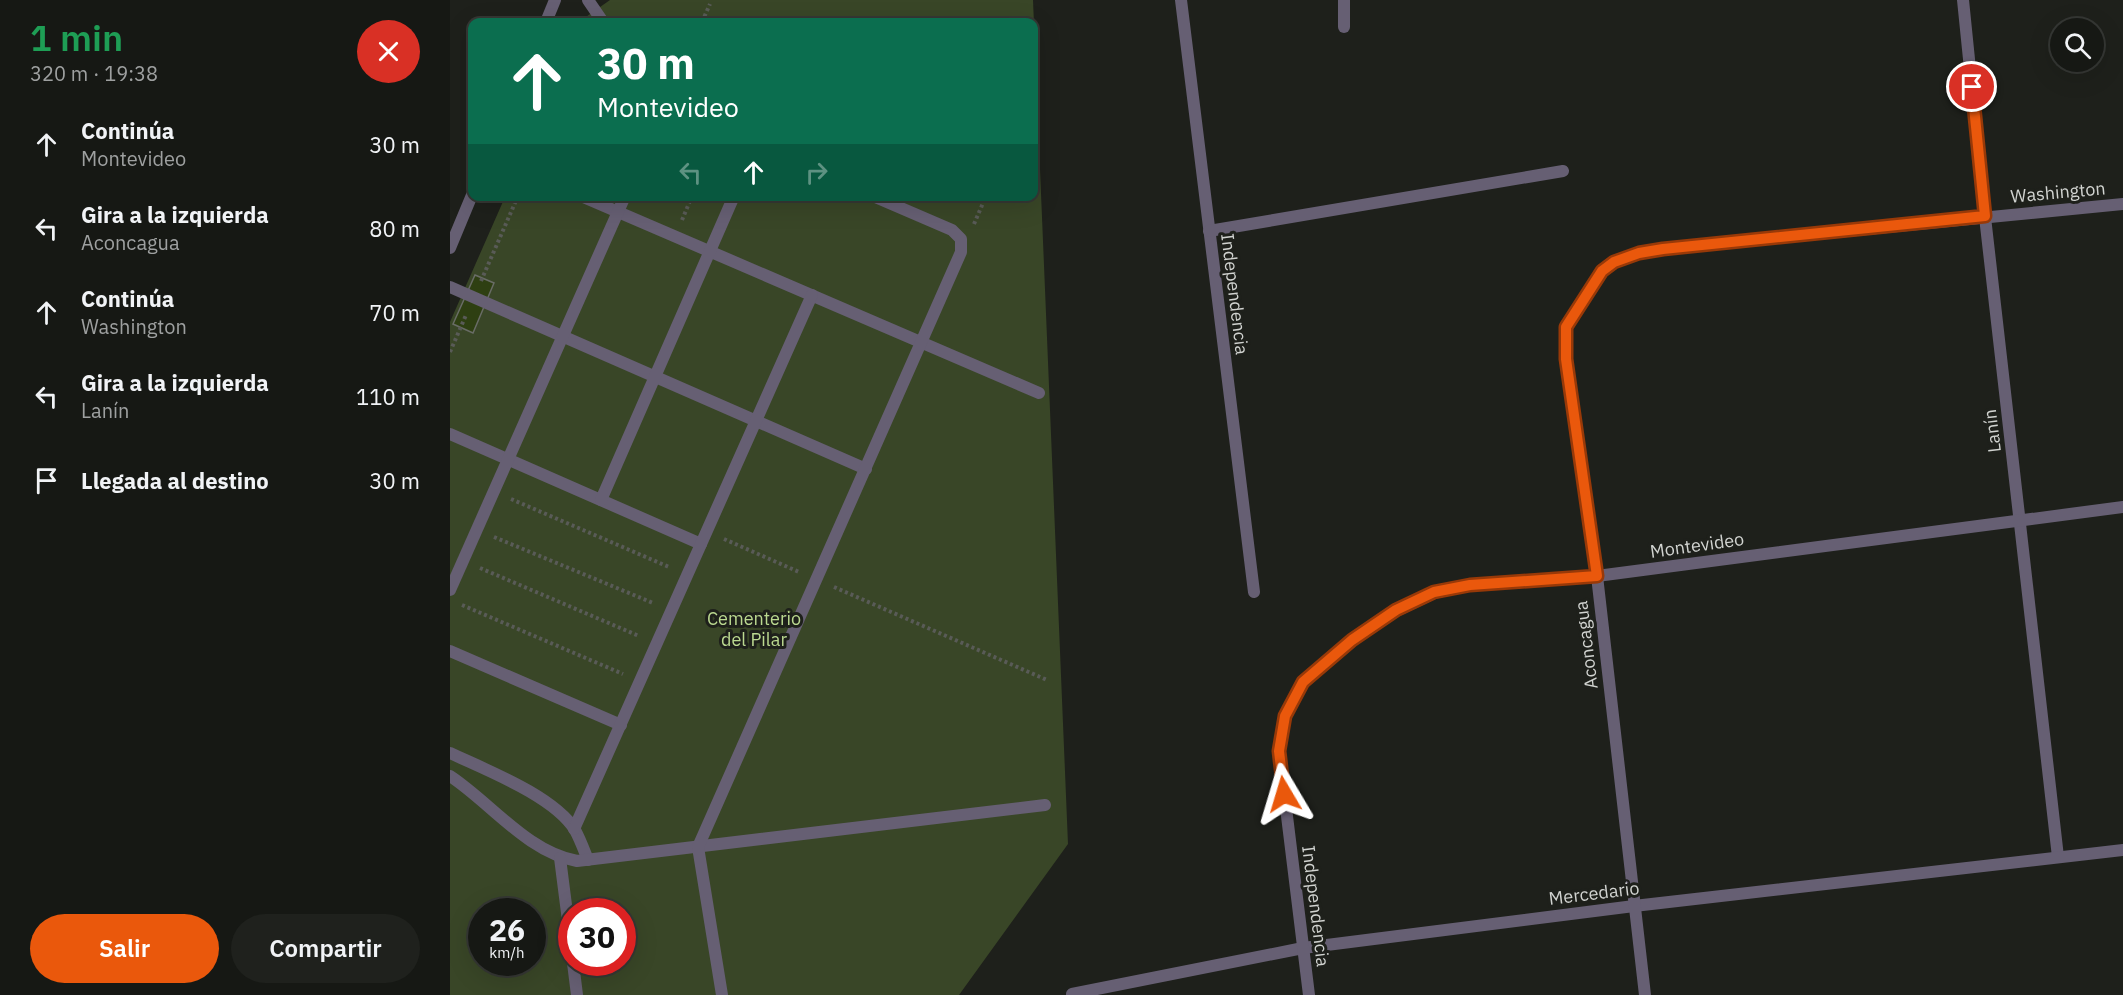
<!DOCTYPE html>
<html lang="es">
<meta charset="utf-8">
<style>
:root{--surface:#161814;--page:#1f211d;--text:#f1f3f6;--muted:#9ea0a0;--line:#353734;--accent:#ea580c}
body{margin:0;font-family:"IBM Plex Sans",sans-serif;background:var(--page);color:var(--text);height:100vh;display:flex;flex-direction:column;font-size:22px;white-space:nowrap}
*{box-sizing:border-box;margin:0}
p{font-size:20px;color:var(--muted)}
.icon{flex:none;width:33px;height:33px;fill:none;stroke:currentColor;stroke-width:2;stroke-linecap:round;stroke-linejoin:round}
.map{position:relative;flex:1;overflow:hidden}
.panel{display:flex;flex-direction:column;background:var(--surface);width:450px}
.panel>*{flex:none}
.hud{position:absolute;left:18px;top:18px;width:570px;height:183px;border-radius:12px;box-shadow:0 6px 24px #0002,0 0 0 2px var(--line);background:#0b6e4f;color:#fff;overflow:hidden}
.buttons{position:absolute;left:1600px;top:18px;display:grid;gap:12px}
.buttons a{display:grid;place-items:center;width:54px;height:54px;border-radius:50%;background:var(--surface);box-shadow:0 6px 24px #0002,0 0 0 2px var(--line);font-size:30px}
.speed{position:absolute;left:18px;top:898px;display:flex;gap:12px;font-size:30px;font-weight:700;text-align:center}
.speed>*{display:grid;place-content:center;width:78px;height:78px;border-radius:50%;background:var(--surface);box-shadow:0 6px 24px #0002,0 0 0 2px var(--line);line-height:1}
.speed small{font-size:15px;font-weight:400}
.speed .limit{border:9px solid #d22;background:#fff;color:#111}
.pin{position:absolute;display:grid;place-items:center;width:51px;height:51px;color:#fff;margin:-26px;border:3px solid #fff;border-radius:50%;box-shadow:0 2px 6px #0007}
.me{position:absolute;width:66px;margin:-33px;rotate:353deg;stroke-linejoin:round;filter:drop-shadow(0 0 4px #0008)}
.turn{display:flex;align-items:center;gap:21px;height:126px;padding:0 30px;font-size:27px}
.turn .icon{width:78px;height:78px;stroke-width:2.5}
.turn b{display:block;font-size:42px;line-height:51px}
.lanes{display:flex;align-items:center;height:57px;padding:0 30px;background:#0003;justify-content:center;gap:30px;direction:ltr}
.lanes .off{opacity:.35}
.round{display:grid;place-items:center;flex:none;width:63px;height:63px;border-radius:32px;background:var(--page)}
.head{display:flex;align-items:center;justify-content:space-between;height:102px;padding:0 30px}
h1{font-size:36px;font-weight:600;line-height:45px;color:#1e9e55}
.primary-button{display:flex;gap:12px;margin-top:auto;padding:12px 30px}
.primary-button a{flex:1;height:69px;border-radius:36px;background:var(--accent);color:#fff;font-size:24px;font-weight:600;line-height:69px;text-align:center}
.primary-button a+a{background:var(--page);color:var(--text)}
ul{padding:0;list-style:none}
li{display:flex;align-items:center;gap:18px;height:84px;padding:0 30px}
li div{flex:1}
li b{display:block;font-size:22px}
li em{font-style:normal}
main{display:flex;flex:1;min-height:0}
.map>svg:first-child{display:block}
.green{fill:#394627;fill-rule:evenodd}
.building{fill:#2e3f12;stroke:#696c66;stroke-width:1.5}
.lines{fill:none;stroke-linecap:round;stroke-linejoin:round}
.path{stroke:#595b57;stroke-width:4;stroke-dasharray:3 3;stroke-linecap:butt}
.service{stroke:#665f73;stroke-width:12}
.minor{stroke:#665f73;stroke-width:12}
.route-casing{stroke:#983908;stroke-width:15}
.route{stroke:#ea580c;stroke-width:10}
.labels{text-anchor:middle;dominant-baseline:central;stroke-width:6;stroke-linejoin:round;paint-order:stroke}
.street-label{font-size:18px;fill:#d1d3d0;stroke:#1e201b}
.park-label{font-size:18px;fill:#bbd990;stroke:#1e201b}
</style>
<main>
<section class="panel">
<div class="head"><div><h1>1 min</h1><p>320 m · 19:38</p></div><a class="round" style="background:#d93025;color:#fff"><svg class="icon" aria-label="close" viewBox="0 0 24 24"><path d="M6 6l12 12M18 6L6 18"/></svg></a></div>
<ul>
<li><svg class="icon" aria-label="ahead" viewBox="0 0 24 24"><path d="M12 20V5M6 11l6-6 6 6"/></svg><div><b>Continúa</b><p>Montevideo</p></div><em>30 m</em></li>
<li><svg class="icon" aria-label="left" viewBox="0 0 24 24"><path d="M17 20v-9H6M10 6l-5 5 5 5"/></svg><div><b>Gira a la izquierda</b><p>Aconcagua</p></div><em>80 m</em></li>
<li><svg class="icon" aria-label="ahead" viewBox="0 0 24 24"><path d="M12 20V5M6 11l6-6 6 6"/></svg><div><b>Continúa</b><p>Washington</p></div><em>70 m</em></li>
<li><svg class="icon" aria-label="left" viewBox="0 0 24 24"><path d="M17 20v-9H6M10 6l-5 5 5 5"/></svg><div><b>Gira a la izquierda</b><p>Lanín</p></div><em>110 m</em></li>
<li><svg class="icon" aria-label="arrive" viewBox="0 0 24 24"><path d="M6 21V4h12l-3 4 3 4H6"/></svg><div><b>Llegada al destino</b></div><em>30 m</em></li>
</ul>
<div class="primary-button"><a>Salir</a><a>Compartir</a></div>
</section>
<div class="map">
<svg width="1673" height="995" viewBox="0 0 1673 995">
<rect width="100%" height="100%" fill="#1e201b"/>
<path class="green" d="M160 0H583L618 844 509 995H0V322L55 197 584 196V22H132L133 19ZM32 912H82V963H32ZM122 912H172V963H122Z"/>
<path class="building" d="M25 275 44 283 23 333 3 324Z"/>
<g class="lines">
<g class="path">
<path d="M252 22 260 4"/>
<path d="M229 196 240 201"/>
<path d="M232 220 242 196"/>
<path d="M524 224 536 196"/>
<path d="M31 281 68 196"/>
<path d="M0 352 16 315"/>
<path d="M61 499 219 567"/>
<path d="M44 537 203 603"/>
<path d="M274 539 349 572"/>
<path d="M30 568 189 636"/>
<path d="M384 587 597 680"/>
<path d="M12 605 173 674"/>
</g>
<g class="service">
<path d="M138 0 153 22"/>
<path d="M894 27V0"/>
<path d="M131 196 589 393"/>
<path d="M0 287 416 469"/>
<path d="M0 434 251 544"/>
<path d="M151 500 284 196"/>
<path d="M0 590 175 196"/>
<path d="M0 651 171 725"/>
<path d="M0 753C36 770 104 796 125 830 130 839 134 850 138 860"/>
<path d="M0 776C41 803 77 852 127 861L595 805"/>
<path d="M124 829 362 295"/>
<path d="M110 858 122 952"/>
<path d="M123 963 127 995"/>
<path d="M272 995 248 847 511 252V239L502 230 423 196"/>
</g>
<g class="minor">
<path d="M731 0 804 592"/>
<path d="M1513 0 1535 217 1608 857"/>
<path d="M96 22 105 0"/>
<path d="M759 231 1113 171"/>
<path d="M0 248 22 195"/>
<path d="M622 994 853 948 1184 906 1673 850"/>
<path d="M859 995 829 751 835 716 853 682 902 640 946 611 984 593 1020 585 1147 576 1673 507"/>
<path d="M1195 995 1147 576 1116 359V327L1152 271 1164 262 1189 253 1213 249 1673 204"/>
</g>
</g>
<g class="lines">
<g class="route-casing">
<path id="route" d="M834 794 829 751 835 716 853 682 902 640 946 610 984 592 1020 585 1147 576 1116 359V327L1152 271 1164 262 1189 253 1213 249 1535 216 1522 87"/>
</g>
<use href="#route" class="route"/>
</g>
<g class="labels">
<g class="street-label">
<text transform="translate(1608 192) rotate(-5)">Washington</text>
<text transform="translate(785 294) rotate(83)">Independencia</text>
<text transform="translate(1542 431) rotate(-97)">Lanín</text>
<text transform="translate(1247 545) rotate(-8)">Montevideo</text>
<text transform="translate(1136 645) rotate(-97)">Aconcagua</text>
<text transform="translate(1144 893) rotate(-7)">Mercedario</text>
<text transform="translate(866 906) rotate(83)">Independencia</text>
</g>
<g class="park-label">
<text x="304" y="618">Cementerio<tspan x="304" dy="21">del Pilar</tspan></text>
</g>
</g>
</svg>
<div class="buttons">
<a><svg class="icon" aria-label="search" viewBox="0 0 24 24"><circle cx="10" cy="10" r="6"/><path d="M15 15l6 6"/></svg></a>
</div>
<div class="speed"><div>26<small>km/h</small></div><div class="limit">30</div></div>
<div class="pin" style="left:1522px;top:87px;background:#d93025"><svg class="icon" aria-label="arrive" viewBox="0 0 24 24"><path d="M6 21V4h12l-3 4 3 4H6"/></svg></div>
<svg class="me" style="left:834px;top:794px" viewBox="-20 -20 40 40"><path d="M0-17L14 15 0 8-14 15z" fill="#ea580c" stroke="#fff" stroke-width="4"/></svg>
<div class="hud">
<div class="turn"><svg class="icon" aria-label="ahead" viewBox="0 0 24 24"><path d="M12 20V5M6 11l6-6 6 6"/></svg><div><b>30 m</b>Montevideo</div></div>
<div class="lanes"><svg class="icon off" aria-label="left" viewBox="0 0 24 24"><path d="M17 20v-9H6M10 6l-5 5 5 5"/></svg><svg class="icon" aria-label="ahead" viewBox="0 0 24 24"><path d="M12 20V5M6 11l6-6 6 6"/></svg><svg class="icon off" aria-label="right" viewBox="0 0 24 24"><path d="M7 20v-9h11M14 6l5 5-5 5"/></svg></div>
</div>
</div>
</main>
